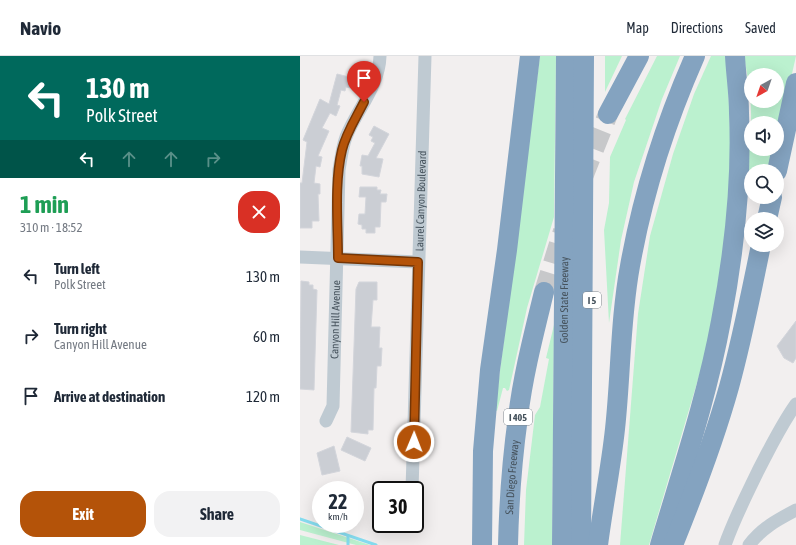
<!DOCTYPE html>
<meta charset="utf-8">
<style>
:root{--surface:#fff;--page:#f2f2f3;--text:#1f2937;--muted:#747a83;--line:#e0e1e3;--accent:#b45309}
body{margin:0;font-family:"Asap Condensed",sans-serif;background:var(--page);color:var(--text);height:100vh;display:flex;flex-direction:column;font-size:15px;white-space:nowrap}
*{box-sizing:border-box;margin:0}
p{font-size:13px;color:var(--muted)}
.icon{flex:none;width:22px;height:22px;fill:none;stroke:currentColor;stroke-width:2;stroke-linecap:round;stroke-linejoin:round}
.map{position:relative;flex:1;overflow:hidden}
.details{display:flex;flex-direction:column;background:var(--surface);width:300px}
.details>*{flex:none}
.top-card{background:#00695c;color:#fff;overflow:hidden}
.needle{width:26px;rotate:220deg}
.buttons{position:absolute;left:444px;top:12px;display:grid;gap:8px}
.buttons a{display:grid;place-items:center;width:40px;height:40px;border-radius:50%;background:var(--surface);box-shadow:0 4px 16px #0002;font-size:20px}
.speed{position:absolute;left:12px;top:425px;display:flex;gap:8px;font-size:20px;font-weight:700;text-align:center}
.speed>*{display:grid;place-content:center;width:52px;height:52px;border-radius:50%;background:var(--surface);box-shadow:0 4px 16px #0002;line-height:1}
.speed small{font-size:10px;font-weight:400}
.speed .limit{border:2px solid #111;border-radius:6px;background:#fff;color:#111}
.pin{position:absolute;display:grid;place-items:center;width:34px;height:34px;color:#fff;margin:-41px -17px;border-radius:50% 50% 50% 0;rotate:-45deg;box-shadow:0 0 4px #0007}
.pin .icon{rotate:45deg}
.me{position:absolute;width:44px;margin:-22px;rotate:1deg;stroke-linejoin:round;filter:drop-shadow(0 0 3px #0008)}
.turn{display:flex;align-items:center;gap:14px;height:84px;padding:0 20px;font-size:18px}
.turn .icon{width:52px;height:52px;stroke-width:2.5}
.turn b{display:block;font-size:28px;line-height:34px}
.lanes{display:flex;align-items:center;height:38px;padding:0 20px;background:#0003;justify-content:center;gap:20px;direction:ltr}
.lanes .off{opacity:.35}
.round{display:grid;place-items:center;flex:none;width:42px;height:42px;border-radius:16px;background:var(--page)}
.headline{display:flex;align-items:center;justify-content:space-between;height:68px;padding:0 20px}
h1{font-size:24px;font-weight:700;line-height:30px;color:#1e9e55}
.cta{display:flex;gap:8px;margin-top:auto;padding:8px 20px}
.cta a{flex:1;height:46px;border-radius:16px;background:var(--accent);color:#fff;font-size:16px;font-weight:700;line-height:46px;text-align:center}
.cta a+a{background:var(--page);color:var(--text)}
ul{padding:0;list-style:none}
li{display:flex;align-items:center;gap:12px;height:60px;padding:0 20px}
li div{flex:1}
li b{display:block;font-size:15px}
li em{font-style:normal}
header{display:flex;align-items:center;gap:24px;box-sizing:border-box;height:56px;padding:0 20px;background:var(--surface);border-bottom:1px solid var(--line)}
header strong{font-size:19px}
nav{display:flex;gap:22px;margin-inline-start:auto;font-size:14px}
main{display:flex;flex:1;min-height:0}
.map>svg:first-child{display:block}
.green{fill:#bbf1cf;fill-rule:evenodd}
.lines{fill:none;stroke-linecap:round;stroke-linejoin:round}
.stream{stroke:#86ddf0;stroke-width:3}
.building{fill:#cbced4;stroke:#d3d5db}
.highway-tunnel{stroke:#c7c8ca;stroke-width:20;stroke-dasharray:20 10;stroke-linecap:butt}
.minor{stroke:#bfcad2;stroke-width:13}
.highway{stroke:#84a3c0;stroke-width:20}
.route-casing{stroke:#753606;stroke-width:10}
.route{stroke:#b45309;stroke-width:7}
.labels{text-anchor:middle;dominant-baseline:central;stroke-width:3;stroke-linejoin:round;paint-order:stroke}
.shield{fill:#fff;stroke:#7e878e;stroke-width:1}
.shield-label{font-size:10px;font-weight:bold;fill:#46535d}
.street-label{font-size:11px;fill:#46535d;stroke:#fff}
</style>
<header>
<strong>Navio</strong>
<nav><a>Map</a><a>Directions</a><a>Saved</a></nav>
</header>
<main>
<section class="details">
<div class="top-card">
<div class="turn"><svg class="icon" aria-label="left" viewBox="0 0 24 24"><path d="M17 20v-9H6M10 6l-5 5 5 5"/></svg><div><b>130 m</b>Polk Street</div></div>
<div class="lanes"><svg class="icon" aria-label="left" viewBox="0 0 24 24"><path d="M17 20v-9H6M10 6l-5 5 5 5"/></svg><svg class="icon off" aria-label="ahead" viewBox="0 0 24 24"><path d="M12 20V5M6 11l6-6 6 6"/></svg><svg class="icon off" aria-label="ahead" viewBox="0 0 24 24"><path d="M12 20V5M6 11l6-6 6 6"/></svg><svg class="icon off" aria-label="right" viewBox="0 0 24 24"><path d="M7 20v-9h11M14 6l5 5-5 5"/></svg></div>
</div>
<div class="headline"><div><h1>1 min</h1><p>310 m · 18:52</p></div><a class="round" style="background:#d93025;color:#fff"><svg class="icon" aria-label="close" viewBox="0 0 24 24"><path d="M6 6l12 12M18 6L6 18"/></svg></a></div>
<ul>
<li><svg class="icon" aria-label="left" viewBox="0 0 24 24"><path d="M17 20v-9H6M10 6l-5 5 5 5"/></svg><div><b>Turn left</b><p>Polk Street</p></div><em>130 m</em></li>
<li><svg class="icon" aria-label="right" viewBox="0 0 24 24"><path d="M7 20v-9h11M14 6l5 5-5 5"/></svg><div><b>Turn right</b><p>Canyon Hill Avenue</p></div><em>60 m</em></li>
<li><svg class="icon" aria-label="arrive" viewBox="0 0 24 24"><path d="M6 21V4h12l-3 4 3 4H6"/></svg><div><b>Arrive at destination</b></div><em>120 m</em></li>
</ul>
<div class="cta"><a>Exit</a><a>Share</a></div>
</section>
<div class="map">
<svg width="496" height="489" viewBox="0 0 496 489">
<rect width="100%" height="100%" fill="#f2efef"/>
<g class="green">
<path d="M240 0H256L254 161 227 252 209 334 207 335 205 332H203L197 355 195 354Z"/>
<path d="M305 0H322L305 36Z"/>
<path d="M357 0H380L362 43 334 126 321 184 309 267 304 174 309 147 310 101 326 64 325 63Z"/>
<path d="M411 0H427L431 100 427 174 407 293 349 489H320L338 258 350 180 373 98 394 38Z"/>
<path d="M444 0H496L477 84V67H451V93H474L466 115H451V128C445 107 452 78 451 56 451 37 447 18 444 0ZM451 19H477V45H451Z"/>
<path d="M254 269 252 489H224L226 434 235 359 240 351 249 303 246 302Z"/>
<path d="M0 466 70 489H56L0 474Z"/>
<path d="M0 479 39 489H0Z"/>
</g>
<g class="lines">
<g class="stream">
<path d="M0 463 76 489"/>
<path d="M48 480V489"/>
</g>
</g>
<g class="building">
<path d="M37 18 53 22 51 32 46 31 45 35 41 34 37 49 40 50 36 60 30 57 22 72 29 75 18 100 22 101 20 111 16 110 14 127 20 128V138H18L19 165H12V172H0V127H2L7 86 3 84 20 43 29 48Z"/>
<path d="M74 70 89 78 76 102 83 103 79 121 62 118V110H60L62 99 68 100 75 87 71 85 73 81 69 79Z"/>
<path d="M60 131H77V134H81L80 138H87L86 146H81L80 171H75V177H66V173H62V169L58 168 59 158H65L66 141H59Z"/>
<path d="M1 225 9 226V229H13V233L17 234 14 334 0 333Z"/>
<path d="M59 226H77V244H73L71 271H80L79 292H82L81 310H77L76 332H74L73 374H68V378L51 376 56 233Z"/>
<path d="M496 265V302L493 307 484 302 477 290Z"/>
<path d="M47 381 71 392 65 405 41 394Z"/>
<path d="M34 390 40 415 22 419 17 397Z"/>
</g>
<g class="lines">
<g class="highway-tunnel">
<path d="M283 121 308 58"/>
<path d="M244 236 263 175"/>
</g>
<g class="minor">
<path d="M0 201 118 206"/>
<path id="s1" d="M26 365 33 350 39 114C41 103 42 92 46 81 57 53 79 31 80 0"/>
<path id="s2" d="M112 434 125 0"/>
<path d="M425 489C434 463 446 440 458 415 470 392 481 369 496 348"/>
<path d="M449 489C462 472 477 464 496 454"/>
</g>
<g class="highway">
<path d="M308 58 339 0"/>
<path d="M477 115 496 27"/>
<path d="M467 163 472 141"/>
<path d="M182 489 183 395 190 314 207 194 230 0"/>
<path id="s3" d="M208 489C209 446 212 404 218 361 223 319 234 277 244 236"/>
<path id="s4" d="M262 489 266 0"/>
<path d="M281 489 284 0"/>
<path d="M298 489C303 450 311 411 315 373 321 318 320 264 330 210 343 137 365 68 395 0"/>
<path d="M360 489C382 415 407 341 421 265 434 197 442 126 439 57 439 38 436 19 435 0"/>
<path d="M373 489C394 437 414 385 429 331 442 284 451 237 461 189"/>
</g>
</g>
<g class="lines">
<g class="route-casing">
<path id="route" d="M64 46C56 62 46 77 42 94 34 127 38 168 38 202L118 206 114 386"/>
</g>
<use href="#route" class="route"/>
</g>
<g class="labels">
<g class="shield">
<rect x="283" y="236" width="18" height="16" rx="3"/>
<rect x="204" y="353" width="28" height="16" rx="3"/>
</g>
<g class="shield-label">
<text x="292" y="244">I 5</text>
<text x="218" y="361">I 405</text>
</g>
<g class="street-label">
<text stroke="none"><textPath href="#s2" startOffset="289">Laurel Canyon Boulevard</textPath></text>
<text stroke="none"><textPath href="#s4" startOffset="245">Golden State Freeway</textPath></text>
<text stroke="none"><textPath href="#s1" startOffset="103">Canyon Hill Avenue</textPath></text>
<text stroke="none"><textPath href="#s3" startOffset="68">San Diego Freeway</textPath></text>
</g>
</g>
</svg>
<div class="buttons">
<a><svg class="needle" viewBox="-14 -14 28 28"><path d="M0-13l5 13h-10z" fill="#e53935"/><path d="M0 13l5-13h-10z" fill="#747a83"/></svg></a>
<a><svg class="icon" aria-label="sound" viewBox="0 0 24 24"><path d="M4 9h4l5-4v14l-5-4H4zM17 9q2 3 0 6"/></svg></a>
<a><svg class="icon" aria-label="search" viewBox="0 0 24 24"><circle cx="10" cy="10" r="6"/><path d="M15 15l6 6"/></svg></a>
<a><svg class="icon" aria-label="layers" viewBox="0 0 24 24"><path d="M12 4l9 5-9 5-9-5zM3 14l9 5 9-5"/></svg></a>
</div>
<div class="speed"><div>22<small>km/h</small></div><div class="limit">30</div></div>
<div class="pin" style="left:64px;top:46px;background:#d93025"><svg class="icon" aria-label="arrive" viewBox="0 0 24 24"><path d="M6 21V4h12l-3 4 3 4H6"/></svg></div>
<svg class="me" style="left:114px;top:386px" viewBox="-20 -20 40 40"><circle r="17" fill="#b45309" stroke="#fff" stroke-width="3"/><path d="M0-11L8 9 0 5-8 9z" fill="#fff"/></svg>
</div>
</main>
